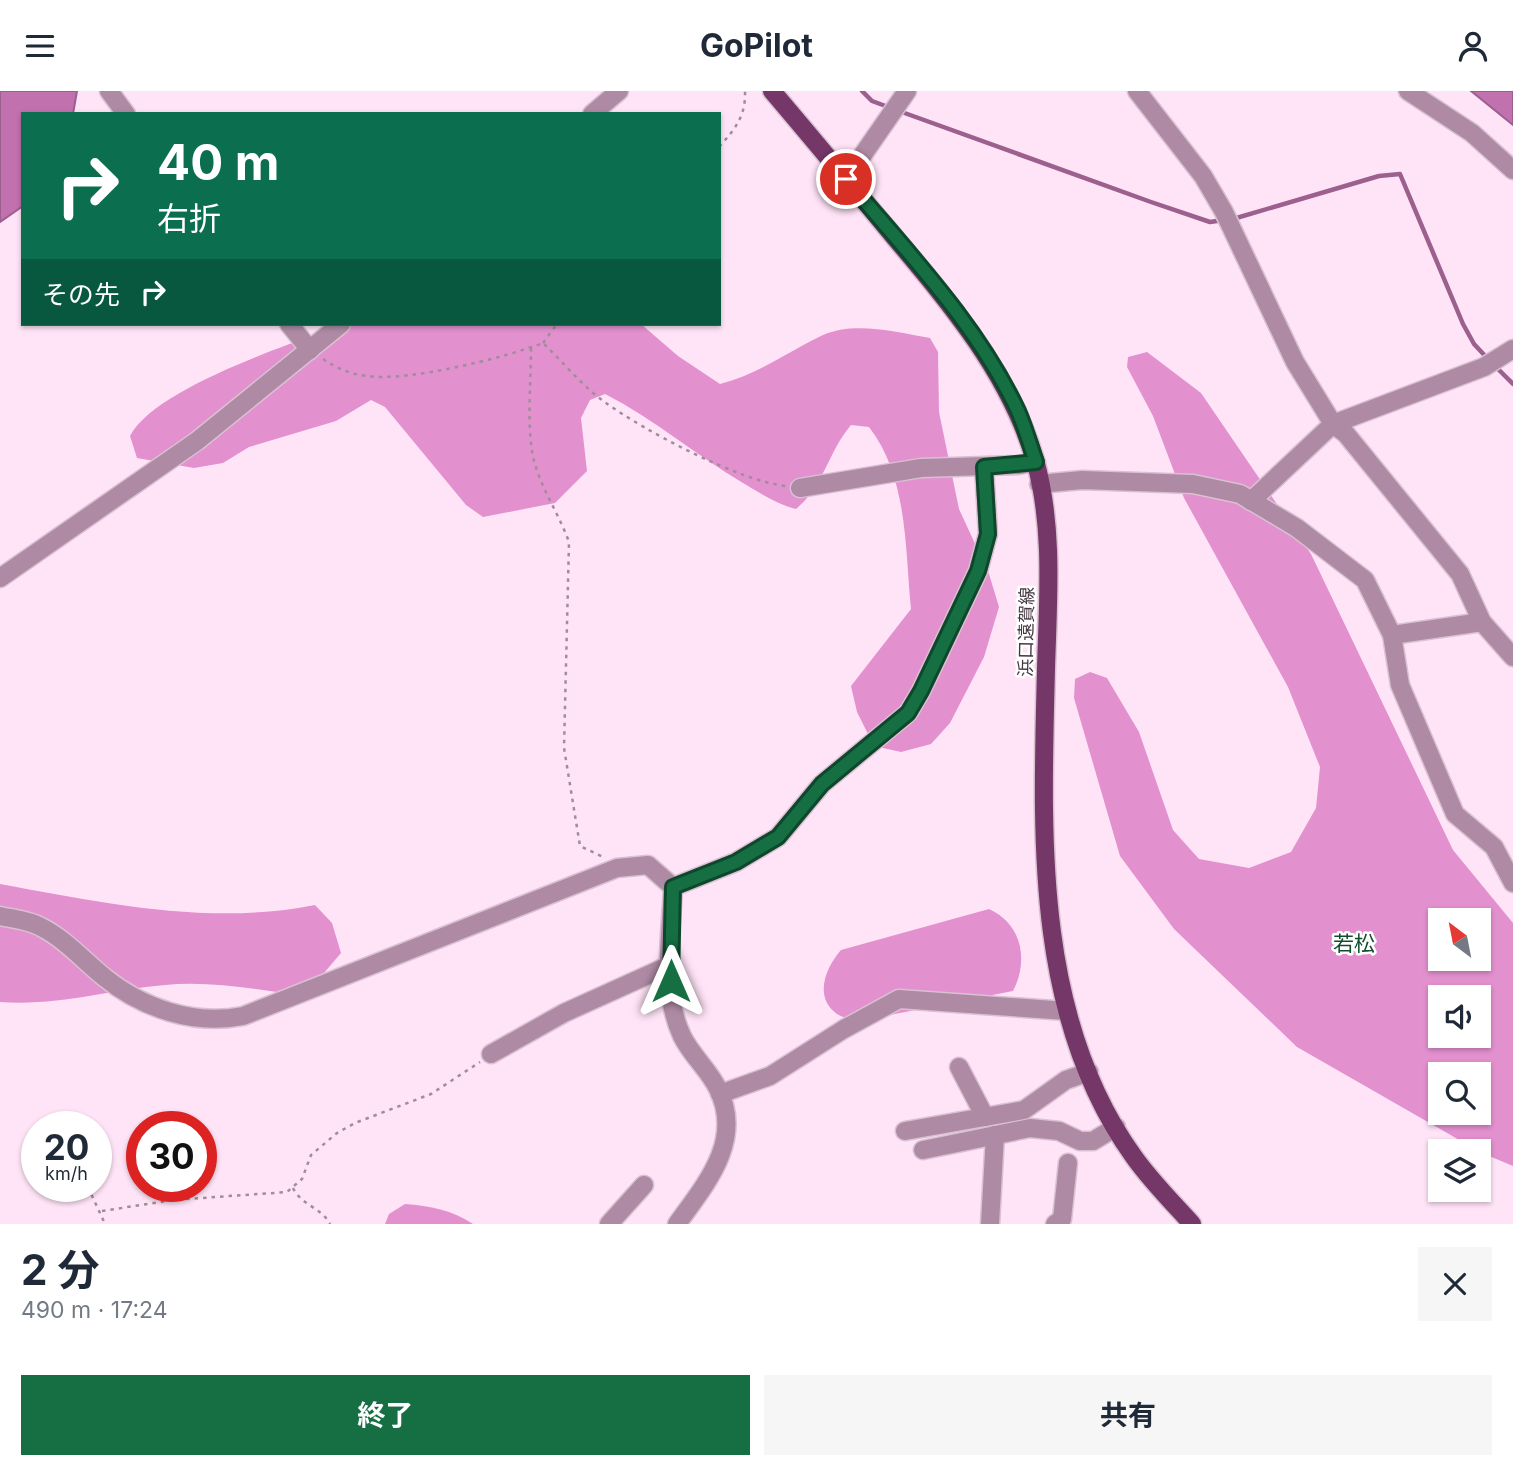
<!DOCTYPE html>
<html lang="ja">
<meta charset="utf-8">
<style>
:root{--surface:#fff;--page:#f6f6f7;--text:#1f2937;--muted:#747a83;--accent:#156f43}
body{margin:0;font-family:Inter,"Noto Sans JP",sans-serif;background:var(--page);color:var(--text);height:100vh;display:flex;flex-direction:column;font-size:26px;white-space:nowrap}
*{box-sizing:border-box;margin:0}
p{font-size:23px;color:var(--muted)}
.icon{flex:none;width:38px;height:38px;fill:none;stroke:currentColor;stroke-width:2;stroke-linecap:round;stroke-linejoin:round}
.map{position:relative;height:1133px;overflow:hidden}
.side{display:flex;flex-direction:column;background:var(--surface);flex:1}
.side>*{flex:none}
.top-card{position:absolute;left:21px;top:21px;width:700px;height:214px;border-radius:0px;box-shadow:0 2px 5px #0004;background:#0b6e4f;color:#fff;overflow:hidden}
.needle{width:46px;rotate:328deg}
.fabs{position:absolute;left:1428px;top:817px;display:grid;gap:14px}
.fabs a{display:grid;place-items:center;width:63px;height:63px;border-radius:0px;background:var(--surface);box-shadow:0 2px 5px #0004;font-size:35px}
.speed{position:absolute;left:21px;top:1020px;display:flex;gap:14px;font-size:35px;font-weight:700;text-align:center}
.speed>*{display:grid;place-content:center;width:91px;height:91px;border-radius:50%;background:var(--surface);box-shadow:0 2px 5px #0004;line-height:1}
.speed small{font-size:18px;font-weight:400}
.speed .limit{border:10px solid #d22;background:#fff;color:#111}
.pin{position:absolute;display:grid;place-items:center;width:60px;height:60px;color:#fff;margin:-30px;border:4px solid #fff;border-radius:50%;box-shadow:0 2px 7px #0007}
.me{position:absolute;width:77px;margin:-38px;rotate:0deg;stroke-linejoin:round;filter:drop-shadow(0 0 5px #0008)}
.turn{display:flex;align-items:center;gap:24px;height:147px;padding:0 21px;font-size:32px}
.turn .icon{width:91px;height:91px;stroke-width:2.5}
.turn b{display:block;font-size:49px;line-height:60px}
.then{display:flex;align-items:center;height:66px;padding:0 21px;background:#0003;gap:14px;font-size:26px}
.round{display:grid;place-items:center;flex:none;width:74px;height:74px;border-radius:0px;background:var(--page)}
.headline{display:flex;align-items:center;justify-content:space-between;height:119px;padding:0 21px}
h1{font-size:42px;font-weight:700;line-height:52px}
.primary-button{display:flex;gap:14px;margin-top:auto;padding:14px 21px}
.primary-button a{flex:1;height:80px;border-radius:0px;background:var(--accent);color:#fff;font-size:28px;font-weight:700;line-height:80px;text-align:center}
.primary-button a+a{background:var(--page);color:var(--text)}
header{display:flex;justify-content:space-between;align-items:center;height:91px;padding:0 21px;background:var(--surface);font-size:32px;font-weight:700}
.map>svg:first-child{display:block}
.forest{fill:#e390cf;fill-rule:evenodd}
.water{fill:#c271af;stroke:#9c608e;stroke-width:2}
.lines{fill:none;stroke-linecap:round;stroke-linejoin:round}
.stream{stroke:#9c608e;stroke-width:4.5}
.minor-casing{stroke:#d9c1d2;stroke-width:21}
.major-casing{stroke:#d9c1d2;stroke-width:21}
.path{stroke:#a08c9a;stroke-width:2.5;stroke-dasharray:3.5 5;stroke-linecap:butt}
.minor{stroke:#af8aa5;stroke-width:18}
.major{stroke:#753768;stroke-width:18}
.route-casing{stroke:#0e482c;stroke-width:18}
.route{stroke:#156f43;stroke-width:12}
.labels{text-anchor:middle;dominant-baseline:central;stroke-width:5;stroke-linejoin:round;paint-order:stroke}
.street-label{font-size:18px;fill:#433740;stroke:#fff}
.quarter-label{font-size:21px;fill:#124d2e;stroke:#fff}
</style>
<header><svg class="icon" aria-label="menu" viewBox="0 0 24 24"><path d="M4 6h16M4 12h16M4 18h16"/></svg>GoPilot<svg class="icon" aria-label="person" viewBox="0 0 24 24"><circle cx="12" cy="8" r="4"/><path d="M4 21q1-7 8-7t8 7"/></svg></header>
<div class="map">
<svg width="1513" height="1133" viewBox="0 0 1513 1133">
<rect width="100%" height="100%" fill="#ffe4f7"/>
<g class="forest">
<path d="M344 233H641L678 265 720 293C759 283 787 261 823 244 854 230 897 241 930 247L938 261 939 321 959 418 989 483 999 516 984 566 950 632 931 653 901 661 874 655 857 621 851 595 911 518C905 458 908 386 869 336L851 334C828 361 824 395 796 418 776 413 760 402 743 392 696 364 654 328 605 303L590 309 581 327 587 380 555 412 483 426 466 414 385 316 371 309 336 330 249 356 223 372 194 377 137 367 130 345C155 297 291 253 344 233Z"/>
<path d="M1147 261 1201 302 1311 463 1453 759 1513 832V1075L1482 1062 1297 956 1174 838 1120 765 1074 607 1075 588 1090 581 1107 587 1139 641 1173 739 1199 768 1249 777 1291 761 1316 717 1320 676 1288 596 1184 407 1153 325 1127 276 1128 266ZM1440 830H1479V868H1440ZM1440 906H1479V945H1440ZM1440 984H1479V1022H1440Z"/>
<path d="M0 793C103 812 211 835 315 814L332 832 341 862 324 882 289 903C250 897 205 890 165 894 107 899 60 915 0 911Z"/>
<path d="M989 818C1022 833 1029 869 1013 900L864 929C856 928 844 928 837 923 813 906 826 876 841 859Z"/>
<path d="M405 1113C430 1115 452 1119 473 1133H385L389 1123Z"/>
</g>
<g class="water">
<path d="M0 0H77L73 23H23V115L0 131Z"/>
<path d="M1471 0H1513V34Z"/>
</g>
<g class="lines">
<g class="stream">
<path d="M862 0 872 10 891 17"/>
<path d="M899 20 1151 111 1210 131 1224 129"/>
<path d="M1233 128 1379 85 1400 83 1463 233 1474 253 1488 268"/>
<path d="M1494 274 1513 293"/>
</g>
<g class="minor-casing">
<g id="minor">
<path d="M109 0 126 23"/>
<path d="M1137 0 1203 85 1224 121 1295 271 1333 333 1346 343 1460 483 1482 531 1513 566"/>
<path d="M1408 0 1472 42 1513 79"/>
<path d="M592 23 619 0"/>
<path d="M846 88 907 0"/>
<path d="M289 233 310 259"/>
<path d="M1039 393 1082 389 1193 393 1240 403 1297 437 1365 489 1392 544 1400 594 1455 723 1494 756 1513 792"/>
<path d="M800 397 921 377 1018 374 1036 371"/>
<path d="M1251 410 1333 333 1484 276 1513 258"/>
<path d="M0 487 197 350 341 233"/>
<path d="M1392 544 1482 531"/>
<path d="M673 796 736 771 778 746 822 693 908 622 921 600 978 480 988 443 984 376"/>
<path d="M0 825C13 828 29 829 41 836 65 848 83 869 104 886 142 917 194 935 243 925L617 777 648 774 673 796C671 844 661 901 682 945 691 964 709 979 718 998 744 1050 705 1094 677 1133"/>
<path d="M491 963 564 922 670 874"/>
<path d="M959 976 985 1026"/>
<path d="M720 1003 770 985 844 938 899 908 1067 920"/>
<path d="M905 1040 1024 1019 1066 989 1089 981"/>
<path d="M923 1059 1030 1037 1059 1040 1080 1050H1093L1116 1036"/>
<path d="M609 1133 644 1094"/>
<path d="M990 1133 995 1044"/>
<path d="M1055 1133 1062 1128 1068 1072"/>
</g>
</g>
<g class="major-casing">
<path id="major" d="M772 0C812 47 851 94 890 141 948 210 1009 281 1035 369 1054 436 1048 508 1046 577 1042 741 1033 926 1134 1066 1151 1090 1173 1112 1192 1133"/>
</g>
<g class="path">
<path d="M719 56C735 38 746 25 745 0"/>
<path d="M543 252 557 233"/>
<path d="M531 257C531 290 527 327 532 360 537 392 558 420 569 451L564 657 580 755 603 766"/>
<path d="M323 268C338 278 350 283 368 285 407 291 504 267 543 252 563 271 583 296 606 312 645 340 739 390 786 395"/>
<path d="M88 1096 105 1133"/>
<path d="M293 1097C301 1114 322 1117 330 1133"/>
<path d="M102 1120 173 1109 287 1101 302 1088 311 1064 337 1042 355 1032 431 1003 480 971"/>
</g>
<use href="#minor" class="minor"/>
<use href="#major" class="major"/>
</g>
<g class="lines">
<g class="route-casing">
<path id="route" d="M671 890 673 796 736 771 778 746 822 693 908 622 921 600 978 480 988 443 984 376 1036 371C1030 354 1025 336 1018 320 977 233 908 162 846 88"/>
</g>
<use href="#route" class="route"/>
</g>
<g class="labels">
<g class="street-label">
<text transform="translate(1026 541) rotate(-89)">浜口遠賀線</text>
</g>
<g class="quarter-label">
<text x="1354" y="852">若松</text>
</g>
</g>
</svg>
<div class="fabs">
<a><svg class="needle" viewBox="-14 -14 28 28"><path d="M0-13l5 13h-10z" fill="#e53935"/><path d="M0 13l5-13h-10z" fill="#747a83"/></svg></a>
<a><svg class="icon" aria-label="sound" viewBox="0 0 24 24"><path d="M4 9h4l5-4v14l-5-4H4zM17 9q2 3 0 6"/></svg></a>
<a><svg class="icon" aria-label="search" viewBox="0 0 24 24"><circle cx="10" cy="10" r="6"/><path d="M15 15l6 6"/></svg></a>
<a><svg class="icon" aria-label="layers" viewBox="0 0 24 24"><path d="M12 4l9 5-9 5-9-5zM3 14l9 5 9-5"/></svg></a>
</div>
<div class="speed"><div>20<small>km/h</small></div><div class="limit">30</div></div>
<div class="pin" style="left:846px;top:88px;background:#d93025"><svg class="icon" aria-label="arrive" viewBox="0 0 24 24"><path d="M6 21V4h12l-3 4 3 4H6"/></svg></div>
<svg class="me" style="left:671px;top:890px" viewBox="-20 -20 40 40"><path d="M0-17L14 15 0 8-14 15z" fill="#156f43" stroke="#fff" stroke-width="4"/></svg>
<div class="top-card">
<div class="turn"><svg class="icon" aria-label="right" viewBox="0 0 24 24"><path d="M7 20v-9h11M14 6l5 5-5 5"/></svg><div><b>40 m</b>右折</div></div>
<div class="then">その先<svg class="icon" aria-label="right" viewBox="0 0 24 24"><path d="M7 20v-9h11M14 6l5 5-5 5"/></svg></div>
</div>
</div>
<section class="side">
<div class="headline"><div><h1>2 分</h1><p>490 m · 17:24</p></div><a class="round"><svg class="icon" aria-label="close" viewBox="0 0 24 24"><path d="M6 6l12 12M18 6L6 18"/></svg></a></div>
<div class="primary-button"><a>終了</a><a>共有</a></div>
</section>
